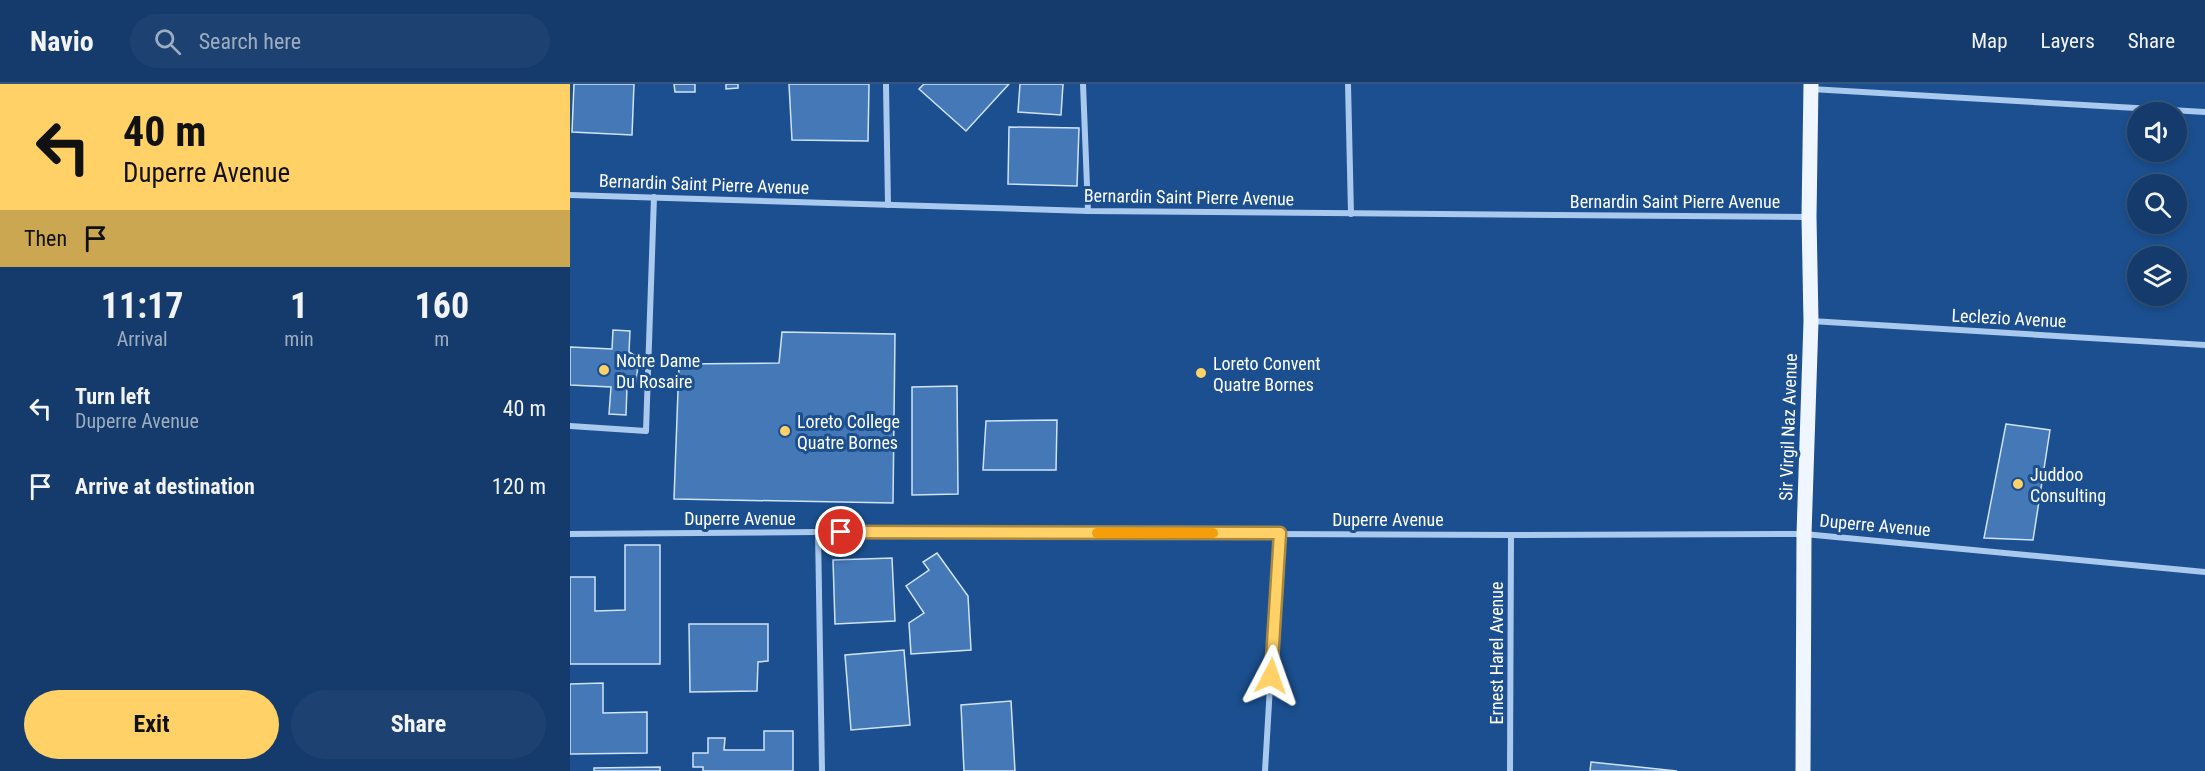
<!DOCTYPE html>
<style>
:root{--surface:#143b6b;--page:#1d4271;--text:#f1f3f6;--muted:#9dadc1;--line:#33557e;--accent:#ffd166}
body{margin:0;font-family:"Roboto Condensed",sans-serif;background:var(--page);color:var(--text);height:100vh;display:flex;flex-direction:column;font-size:22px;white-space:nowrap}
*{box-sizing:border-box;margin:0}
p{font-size:20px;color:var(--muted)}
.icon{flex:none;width:33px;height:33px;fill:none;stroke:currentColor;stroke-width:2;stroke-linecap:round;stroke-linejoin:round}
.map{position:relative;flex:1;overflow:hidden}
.side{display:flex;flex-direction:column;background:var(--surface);width:570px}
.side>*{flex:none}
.top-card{background:#ffd166;color:#111;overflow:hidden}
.fabs{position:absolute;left:1557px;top:18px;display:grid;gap:12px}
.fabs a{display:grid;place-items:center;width:60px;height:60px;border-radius:50%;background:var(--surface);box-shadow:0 3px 9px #0003,0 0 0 2px var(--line);font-size:30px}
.pin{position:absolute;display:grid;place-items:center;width:51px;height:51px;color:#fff;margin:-26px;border:3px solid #fff;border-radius:50%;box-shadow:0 2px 6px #0007}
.me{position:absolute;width:66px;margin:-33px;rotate:4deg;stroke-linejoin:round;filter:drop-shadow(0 0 4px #0008)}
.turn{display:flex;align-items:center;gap:21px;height:126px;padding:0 24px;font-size:27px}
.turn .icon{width:78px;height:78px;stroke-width:2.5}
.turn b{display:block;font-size:42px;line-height:51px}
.then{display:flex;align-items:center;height:57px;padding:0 24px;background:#0003;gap:12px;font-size:22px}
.eta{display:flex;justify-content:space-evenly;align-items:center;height:102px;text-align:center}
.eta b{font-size:36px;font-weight:700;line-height:42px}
.primary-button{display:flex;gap:12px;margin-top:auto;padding:12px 24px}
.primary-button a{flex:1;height:69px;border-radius:36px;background:var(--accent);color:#111;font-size:24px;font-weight:700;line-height:69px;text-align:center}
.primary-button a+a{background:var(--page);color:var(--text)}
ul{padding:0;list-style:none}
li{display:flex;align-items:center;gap:18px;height:78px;padding:0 24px}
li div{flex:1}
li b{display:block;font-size:22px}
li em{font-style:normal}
header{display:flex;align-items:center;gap:36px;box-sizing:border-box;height:84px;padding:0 30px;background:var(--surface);border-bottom:2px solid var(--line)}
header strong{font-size:28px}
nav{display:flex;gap:33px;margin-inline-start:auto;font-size:21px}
.search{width:420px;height:54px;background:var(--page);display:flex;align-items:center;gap:15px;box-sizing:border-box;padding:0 21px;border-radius:33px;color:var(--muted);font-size:22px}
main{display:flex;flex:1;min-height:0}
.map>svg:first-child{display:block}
.building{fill:#4478b7;stroke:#cfe3fa;stroke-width:1.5}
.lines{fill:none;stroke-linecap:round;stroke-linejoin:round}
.minor{stroke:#a9c9ee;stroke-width:6}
.primary{stroke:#f0f6ff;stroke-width:15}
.route-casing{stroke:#a68842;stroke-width:15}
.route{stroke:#ffd166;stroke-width:10}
.slow{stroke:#f59e0b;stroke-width:10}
.poi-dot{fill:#ffd166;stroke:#1b4f8f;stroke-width:2}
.labels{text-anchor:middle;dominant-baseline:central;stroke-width:6;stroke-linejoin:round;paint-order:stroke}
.street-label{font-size:18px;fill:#fff;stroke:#1b4f8f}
.poi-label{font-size:18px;fill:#fff;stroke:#1b4f8f;text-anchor:start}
</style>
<header>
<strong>Navio</strong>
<div class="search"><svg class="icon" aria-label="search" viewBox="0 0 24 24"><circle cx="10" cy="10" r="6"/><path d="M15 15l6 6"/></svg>Search here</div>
<nav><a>Map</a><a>Layers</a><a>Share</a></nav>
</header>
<main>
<section class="side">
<div class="top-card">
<div class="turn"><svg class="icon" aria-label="left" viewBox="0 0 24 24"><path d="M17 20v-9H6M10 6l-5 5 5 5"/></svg><div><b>40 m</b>Duperre Avenue</div></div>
<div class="then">Then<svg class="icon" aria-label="arrive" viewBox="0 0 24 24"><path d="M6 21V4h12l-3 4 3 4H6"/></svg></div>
</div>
<div class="eta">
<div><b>11:17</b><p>Arrival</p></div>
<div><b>1</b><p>min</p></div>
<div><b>160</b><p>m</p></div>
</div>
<ul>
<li><svg class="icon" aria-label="left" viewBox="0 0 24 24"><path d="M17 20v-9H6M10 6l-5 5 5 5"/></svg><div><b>Turn left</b><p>Duperre Avenue</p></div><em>40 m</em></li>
<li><svg class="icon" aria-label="arrive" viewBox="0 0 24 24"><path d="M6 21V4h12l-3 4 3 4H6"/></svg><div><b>Arrive at destination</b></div><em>120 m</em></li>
</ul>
<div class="primary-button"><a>Exit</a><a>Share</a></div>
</section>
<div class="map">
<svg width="1635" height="687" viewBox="0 0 1635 687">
<rect width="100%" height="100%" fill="#1b4f8f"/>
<g class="building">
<path d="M4 0H64L62 51 2 48Z"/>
<path d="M104 0H125V8H105Z"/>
<path d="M156 0H168V4L156 5Z"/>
<path d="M219 0H299L298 57 222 56Z"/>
<path d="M354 0H439L396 47 349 5Z"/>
<path d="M450 0H493L491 31 448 28Z"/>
<path d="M439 43 509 44 507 102 438 100Z"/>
<path d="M43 246 60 247 59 268 69 274 66 298 57 303 56 331 39 330 41 303 0 301V263L42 265Z"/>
<path d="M212 248 325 250 323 419 104 415 109 280 209 279Z"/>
<path d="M387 302 388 410 342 411V303Z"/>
<path d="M487 336 486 386H413L416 337Z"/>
<path d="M1436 340 1480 346 1463 456 1414 454Z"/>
<path d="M55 461H90V580H0V493H25V527L55 526Z"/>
<path d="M367 469 398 512 401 566 341 570 339 539 354 529 336 502 359 486 353 478Z"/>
<path d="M322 474 325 537 265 540 263 476Z"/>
<path d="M119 540H198V577L188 578 187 607 120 608Z"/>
<path d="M334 566 340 641 281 646 275 571Z"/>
<path d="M33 599V629L77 628V669L0 670V600Z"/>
<path d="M441 617 445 687H394L391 621Z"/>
<path d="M194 647H223V687H133V683H123V669H138V654H155L154 666H194Z"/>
<path d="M1021 678 1107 687H1020Z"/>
<path d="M90 683V687H24V684Z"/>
</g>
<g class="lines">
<g class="minor">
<path d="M316 0 318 121"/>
<path d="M513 0 518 127"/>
<path d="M778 0 781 130"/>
<path d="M1241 5 1635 28"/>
<path d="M0 111 518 127 1238 133"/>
<path d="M1241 237 1635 261"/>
<path d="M0 342 76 347 84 113"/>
<path d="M248 448 252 687"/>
<path d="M0 450 248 448 941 451 1234 450 1635 488"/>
<path d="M695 687 709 449"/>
<path d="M940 687 941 451"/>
</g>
<path class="primary" d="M1233 687 1234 450 1241 237 1239 133 1241 0"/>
</g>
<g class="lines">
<g class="route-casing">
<path id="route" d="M271 448 710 449 701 592"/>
</g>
<use href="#route" class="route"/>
<path class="slow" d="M527 449H643"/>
</g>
<g class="poi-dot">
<circle cx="34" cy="286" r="6"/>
<circle cx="631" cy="289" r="6"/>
<circle cx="215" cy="347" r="6"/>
<circle cx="1448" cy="400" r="6"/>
</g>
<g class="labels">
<g class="street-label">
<text transform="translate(134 100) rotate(2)">Bernardin Saint Pierre Avenue</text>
<text transform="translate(619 113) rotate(1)">Bernardin Saint Pierre Avenue</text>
<text x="1105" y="117">Bernardin Saint Pierre Avenue</text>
<text transform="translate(1439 234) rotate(3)">Leclezio Avenue</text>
<text transform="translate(1218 343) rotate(-88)">Sir Virgil Naz Avenue</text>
<text x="170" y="434">Duperre Avenue</text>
<text x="818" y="435">Duperre Avenue</text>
<text transform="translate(1305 441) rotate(5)">Duperre Avenue</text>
<text transform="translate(926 569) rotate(-90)">Ernest Harel Avenue</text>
</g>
<g class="poi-label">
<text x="46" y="276">Notre Dame<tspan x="46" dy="21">Du Rosaire</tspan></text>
<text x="643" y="279">Loreto Convent<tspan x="643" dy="21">Quatre Bornes</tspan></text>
<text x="227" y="337">Loreto College<tspan x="227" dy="21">Quatre Bornes</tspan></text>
<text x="1460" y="390">Juddoo<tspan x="1460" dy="21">Consulting</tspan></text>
</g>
</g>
</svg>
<div class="fabs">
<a><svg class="icon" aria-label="sound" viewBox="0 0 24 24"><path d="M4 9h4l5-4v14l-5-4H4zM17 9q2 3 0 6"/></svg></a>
<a><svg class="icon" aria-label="search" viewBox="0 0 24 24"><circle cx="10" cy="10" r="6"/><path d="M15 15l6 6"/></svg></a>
<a><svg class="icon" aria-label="layers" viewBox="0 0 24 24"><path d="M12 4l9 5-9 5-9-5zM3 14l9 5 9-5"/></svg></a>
</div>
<div class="pin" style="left:271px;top:448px;background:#d93025"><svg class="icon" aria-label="arrive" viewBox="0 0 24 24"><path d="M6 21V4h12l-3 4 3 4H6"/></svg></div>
<svg class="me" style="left:701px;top:592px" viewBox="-20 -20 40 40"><path d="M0-17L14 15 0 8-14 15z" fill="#ffd166" stroke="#fff" stroke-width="4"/></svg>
</div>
</main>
